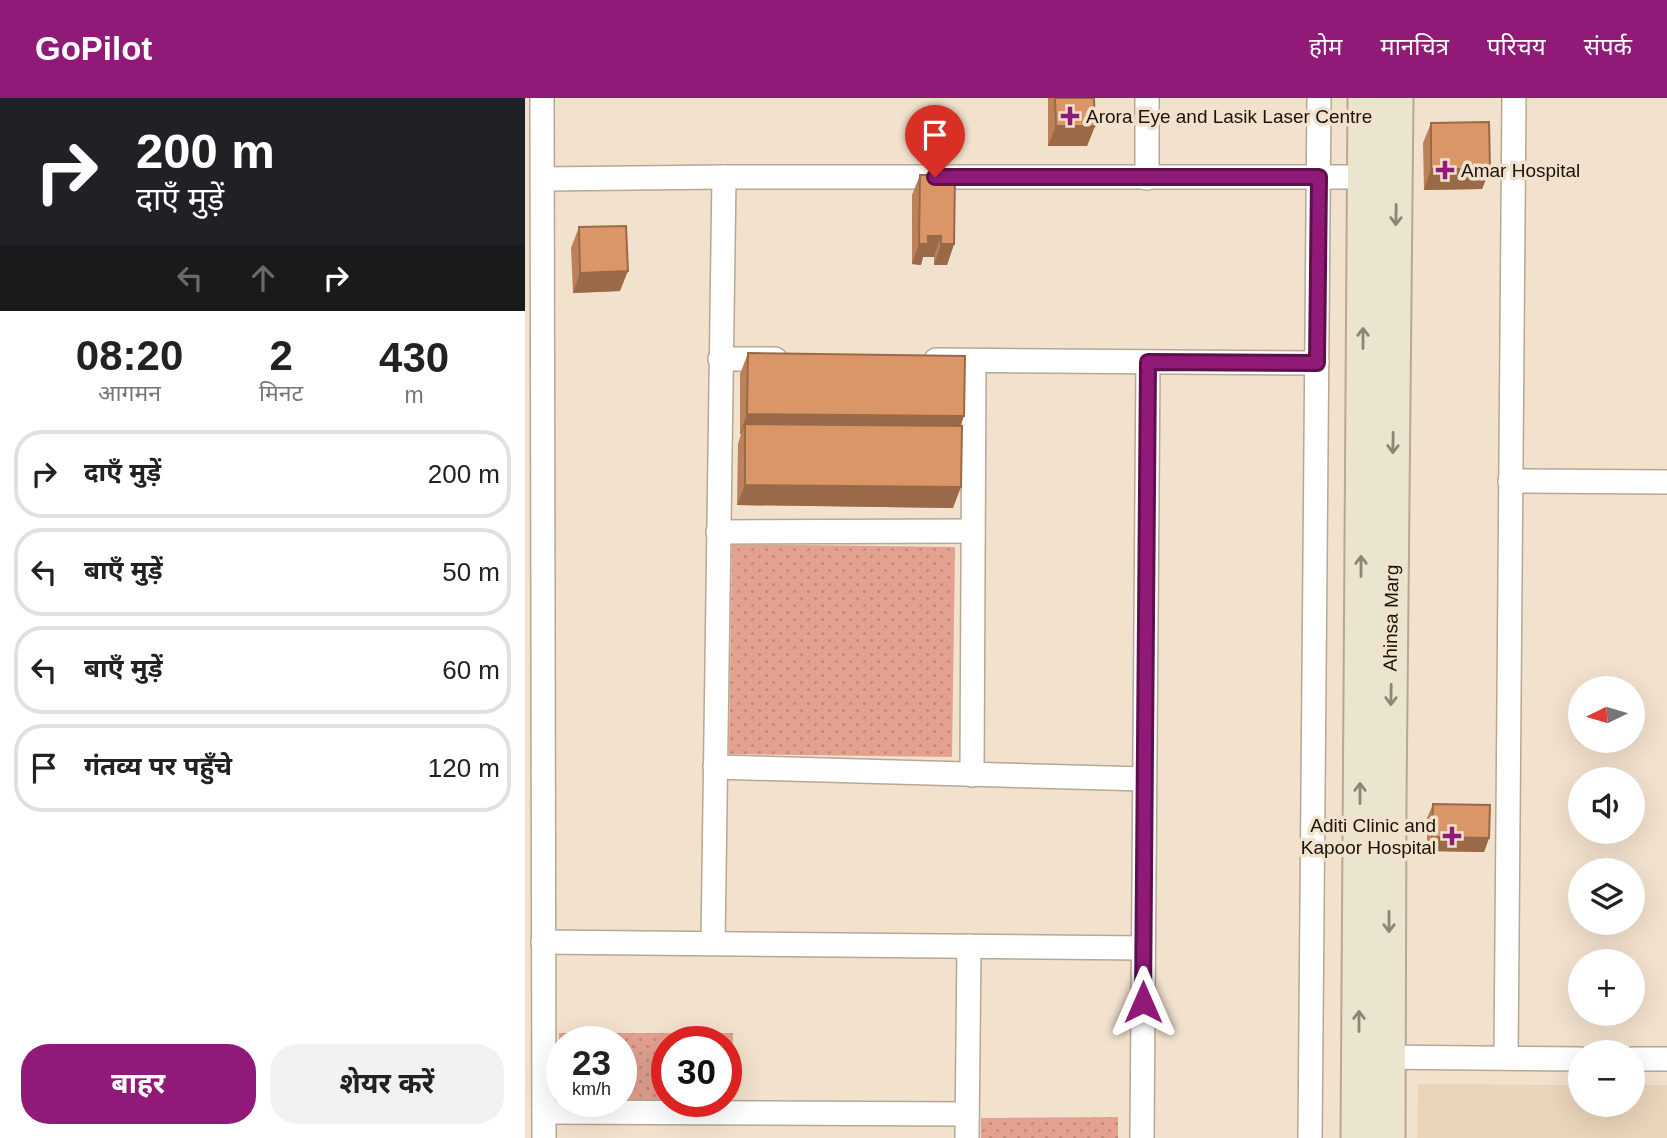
<!DOCTYPE html>
<html lang="hi">
<meta charset="utf-8">
<style>
:root{--surface:#fff;--page:#f2f2f2;--text:#222;--muted:#767676;--line:#e0e0e0;--accent:#911977}
body{margin:0;font-family:Arial,"Noto Sans Devanagari",sans-serif;background:var(--page);color:var(--text);height:100vh;display:flex;flex-direction:column;font-size:26px;white-space:nowrap}
*{box-sizing:border-box;margin:0}
p{font-size:23px;color:var(--muted)}
.icon{flex:none;width:38px;height:38px;fill:none;stroke:currentColor;stroke-width:2;stroke-linecap:round;stroke-linejoin:round}
.map{position:relative;flex:1;overflow:hidden}
.panel{display:flex;flex-direction:column;background:var(--surface);width:525px}
.panel>*{flex:none}
.top-card{background:#202124;color:#fff;overflow:hidden}
.needle{width:46px;rotate:265deg}
.controls{position:absolute;left:1043px;top:578px;display:grid;gap:14px}
.controls a{display:grid;place-items:center;width:77px;height:77px;border-radius:50%;background:var(--surface);box-shadow:0 7px 28px #0002;font-size:35px}
.speed{position:absolute;left:21px;top:928px;display:flex;gap:14px;font-size:35px;font-weight:700;text-align:center}
.speed>*{display:grid;place-content:center;width:91px;height:91px;border-radius:50%;background:var(--surface);box-shadow:0 7px 28px #0002;line-height:1}
.speed small{font-size:18px;font-weight:400}
.speed .limit{border:10px solid #d22;background:#fff;color:#111}
.pin{position:absolute;display:grid;place-items:center;width:60px;height:60px;color:#fff;margin:-72px -30px;border-radius:50% 50% 50% 0;rotate:-45deg;box-shadow:0 0 7px #0007}
.pin .icon{rotate:45deg}
.me{position:absolute;width:77px;margin:-38px;rotate:0deg;stroke-linejoin:round;filter:drop-shadow(0 0 5px #0008)}
.turn{display:flex;align-items:center;gap:24px;height:147px;padding:0 21px;font-size:32px}
.turn .icon{width:91px;height:91px;stroke-width:2.5}
.turn b{display:block;font-size:49px;line-height:60px}
.lanes{display:flex;align-items:center;height:66px;padding:0 21px;background:#0003;justify-content:center;gap:35px;direction:ltr}
.lanes .off{opacity:.35}
.eta{display:flex;justify-content:space-evenly;align-items:center;height:119px;text-align:center}
.eta b{font-size:42px;font-weight:700;line-height:49px}
.primary-button{display:flex;gap:14px;margin-top:auto;padding:14px 21px}
.primary-button a{flex:1;height:80px;border-radius:28px;background:var(--accent);color:#fff;font-size:28px;font-weight:700;line-height:80px;text-align:center}
.primary-button a+a{background:var(--page);color:var(--text)}
ul{padding:0;list-style:none}
li{display:flex;align-items:center;gap:21px;height:88px;margin:0 14px 10px;padding:0 7px;border:4px solid var(--line);border-radius:28px}
li div{flex:1}
li b{display:block;font-size:26px}
li em{font-style:normal}
header{display:flex;align-items:center;gap:42px;box-sizing:border-box;height:98px;padding:0 35px;background:var(--accent);color:#fff}
header strong{font-size:33px}
nav{display:flex;gap:38px;margin-inline-start:auto;font-size:24px}
main{display:flex;flex:1;min-height:0}
.map>svg:first-child{display:block}
.built{fill:#ead5ba}
.park{fill:url(#park-dots);fill-rule:evenodd}
.lines{fill:none;stroke-linecap:round;stroke-linejoin:round}
.street-casing{stroke:#b7a793;stroke-width:26}
.secondary-casing{stroke:#b7a793;stroke-width:37}
.street{stroke:#fff;stroke-width:23}
.secondary{stroke:#ebe4ce;stroke-width:33}
.wall{fill:#bc8159}
.shaded-wall{fill:#996948}
.building{fill:#db9667;stroke:#996948;stroke-width:2}
.oneway{stroke:#8c8677}
.route-casing{stroke:#5e104d;stroke-width:18}
.route{stroke:#911977;stroke-width:12}
.poi-dot{fill:#911977;stroke:#f2e1cd;stroke-width:2.5}
.labels{text-anchor:middle;dominant-baseline:central;stroke-width:7;stroke-linejoin:round;paint-order:stroke}
.poi-label{font-size:19px;fill:#19140c;stroke:#f2e1cd;text-anchor:start}
.street-label{font-size:19px;fill:#19140c;stroke:#f2e1cd}
</style>
<header>
<strong>GoPilot</strong>
<nav><a>होम</a><a>मानचित्र</a><a>परिचय</a><a>संपर्क</a></nav>
</header>
<main>
<section class="panel">
<div class="top-card">
<div class="turn"><svg class="icon" aria-label="right" viewBox="0 0 24 24"><path d="M7 20v-9h11M14 6l5 5-5 5"/></svg><div><b>200 m</b>दाएँ मुड़ें</div></div>
<div class="lanes"><svg class="icon off" aria-label="left" viewBox="0 0 24 24"><path d="M17 20v-9H6M10 6l-5 5 5 5"/></svg><svg class="icon off" aria-label="ahead" viewBox="0 0 24 24"><path d="M12 20V5M6 11l6-6 6 6"/></svg><svg class="icon" aria-label="right" viewBox="0 0 24 24"><path d="M7 20v-9h11M14 6l5 5-5 5"/></svg></div>
</div>
<div class="eta">
<div><b>08:20</b><p>आगमन</p></div>
<div><b>2</b><p>मिनट</p></div>
<div><b>430</b><p>m</p></div>
</div>
<ul>
<li><svg class="icon" aria-label="right" viewBox="0 0 24 24"><path d="M7 20v-9h11M14 6l5 5-5 5"/></svg><div><b>दाएँ मुड़ें</b></div><em>200 m</em></li>
<li><svg class="icon" aria-label="left" viewBox="0 0 24 24"><path d="M17 20v-9H6M10 6l-5 5 5 5"/></svg><div><b>बाएँ मुड़ें</b></div><em>50 m</em></li>
<li><svg class="icon" aria-label="left" viewBox="0 0 24 24"><path d="M17 20v-9H6M10 6l-5 5 5 5"/></svg><div><b>बाएँ मुड़ें</b></div><em>60 m</em></li>
<li><svg class="icon" aria-label="arrive" viewBox="0 0 24 24"><path d="M6 21V4h12l-3 4 3 4H6"/></svg><div><b>गंतव्य पर पहुँचे</b></div><em>120 m</em></li>
</ul>
<div class="primary-button"><a>बाहर</a><a>शेयर करें</a></div>
</section>
<div class="map">
<svg width="1142" height="1040" viewBox="0 0 1142 1040">
<defs>
<pattern id="park-dots" width="8" height="8" patternUnits="userSpaceOnUse" patternTransform="scale(1.75)"><rect width="8" height="8" fill="#e4a18f"/><path d="M2 2h.1M6 6h.1" fill="none" stroke="#c38a7a" stroke-width="1.8" stroke-linecap="round"/></pattern>
</defs>
<rect width="100%" height="100%" fill="#f2e1cd"/>
<path class="built" d="M893 986 1055 987V1006H1108V987H1142V1040H892Z"/>
<g class="park">
<path d="M207 446 430 449 427 659 204 656Z"/>
<path d="M34 935H208L207 1003H87H96V943H37V1003H33ZM142 943H201V1003H142Z"/>
<path d="M593 1019V1040H456V1020Z"/>
</g>
<g class="lines">
<g class="street-casing">
<g id="street">
<path d="M17 0 19 1040"/>
<path d="M622 80V0"/>
<path d="M18 81 199 79H854"/>
<path d="M195 261H250"/>
<path d="M411 262 792 265"/>
<path d="M985 383 1142 384"/>
<path d="M193 434 448 433"/>
<path d="M190 669 619 681"/>
<path d="M447 677 449 263"/>
<path d="M18 844 618 850"/>
<path d="M188 845 199 79"/>
<path d="M851 959 1055 961"/>
<path d="M981 960 989 0"/>
<path d="M1108 961H1142"/>
<path d="M19 1014 442 1016"/>
<path d="M442 1040 444 848"/>
<path d="M617 1040 623 264"/>
<path d="M785 1040 794 0"/>
</g>
</g>
<g class="secondary-casing">
<g id="secondary">
<path d="M833 1040 840 0"/>
<path d="M863 1040 864 703 871 0"/>
</g>
</g>
<use href="#street" class="street"/>
<use href="#secondary" class="secondary"/>
</g>
<g class="wall">
<path d="M523 0H569L570 28 562 48H523Z"/>
<path d="M906 25 965 71 957 91 899 92 898 45Z"/>
<path d="M395 77 429 146 422 167H409V159H398L396 167 387 166V97Z"/>
<path d="M54 129 95 193 48 195 46 150Z"/>
<path d="M223 255 439 318 435 328 428 410 212 407 213 346 216 336H215V276Z"/>
<path d="M908 706 964 740 959 754 902 753V720Z"/>
</g>
<g class="shaded-wall">
<path d="M531 28H570L562 48H523Z"/>
<path d="M906 71H965L957 91 899 92Z"/>
<path d="M403 138H416L409 159H398L396 167 387 166 394 146Z"/>
<path d="M416 146H429L422 167H409Z"/>
<path d="M103 173 95 193 48 195 55 175Z"/>
<path d="M222 316 439 318 431 339 220 326 216 336H215Z"/>
<path d="M220 387 436 389 428 410 212 407Z"/>
<path d="M907 739 964 740 959 754 902 753Z"/>
</g>
<g class="building">
<path d="M530 0H569L570 28H531Z"/>
<path d="M964 24 965 71H906V25Z"/>
<path d="M395 77H430L429 146H416V138H403V146H394Z"/>
<path d="M101 128 103 173 55 175 54 129Z"/>
<path d="M223 255 440 258 439 318 222 316Z"/>
<path d="M220 326 437 328 436 389 220 387Z"/>
<path d="M908 706 965 707 964 740 907 739Z"/>
</g>
<defs><path id="oneway-shaft" d="M-6 0H5M1.5-3L5.5 0L1.5 3" fill="none" stroke-width="1.6" stroke-linecap="round" stroke-linejoin="round" transform="scale(1.75)"/></defs>
<g class="oneway">
<use href="#oneway-shaft" transform="translate(871 117) rotate(91)"/>
<use href="#oneway-shaft" transform="translate(838 240) rotate(-90)"/>
<use href="#oneway-shaft" transform="translate(868 345) rotate(91)"/>
<use href="#oneway-shaft" transform="translate(836 468) rotate(-90)"/>
<use href="#oneway-shaft" transform="translate(866 597) rotate(91)"/>
<use href="#oneway-shaft" transform="translate(835 695) rotate(-90)"/>
<use href="#oneway-shaft" transform="translate(864 824) rotate(90)"/>
<use href="#oneway-shaft" transform="translate(834 923) rotate(-90)"/>
</g>
<g class="lines">
<g class="route-casing">
<path id="route" d="M410 79H794L792 265 623 264 618 904"/>
</g>
<use href="#route" class="route"/>
</g>
<g class="poi-dot">
<path d="M541.5 7.5h7v7h7v7h-7v7h-7v-7h-7v-7h7z"/>
<path d="M916.5 61.5h7v7h7v7h-7v7h-7v-7h-7v-7h7z"/>
<path d="M923.5 727.5h7v7h7v7h-7v7h-7v-7h-7v-7h7z"/>
</g>
<g class="labels">
<g class="poi-label">
<text x="561" y="18">Arora Eye and Lasik Laser Centre</text>
<text x="936" y="72">Amar Hospital</text>
<text x="911" y="727" text-anchor="end">Aditi Clinic and<tspan x="911" dy="22">Kapoor Hospital</tspan></text>
</g>
<g class="street-label">
<text transform="translate(866 520) rotate(-89)">Ahinsa Marg</text>
</g>
</g>
</svg>
<div class="controls">
<a><svg class="needle" viewBox="-14 -14 28 28"><path d="M0-13l5 13h-10z" fill="#e53935"/><path d="M0 13l5-13h-10z" fill="#767676"/></svg></a>
<a><svg class="icon" aria-label="sound" viewBox="0 0 24 24"><path d="M4 9h4l5-4v14l-5-4H4zM17 9q2 3 0 6"/></svg></a>
<a><svg class="icon" aria-label="layers" viewBox="0 0 24 24"><path d="M12 4l9 5-9 5-9-5zM3 14l9 5 9-5"/></svg></a>
<a>+</a>
<a>−</a>
</div>
<div class="speed"><div>23<small>km/h</small></div><div class="limit">30</div></div>
<div class="pin" style="left:410px;top:79px;background:#d93025"><svg class="icon" aria-label="arrive" viewBox="0 0 24 24"><path d="M6 21V4h12l-3 4 3 4H6"/></svg></div>
<svg class="me" style="left:618px;top:904px" viewBox="-20 -20 40 40"><path d="M0-17L14 15 0 8-14 15z" fill="#911977" stroke="#fff" stroke-width="4"/></svg>
</div>
</main>
